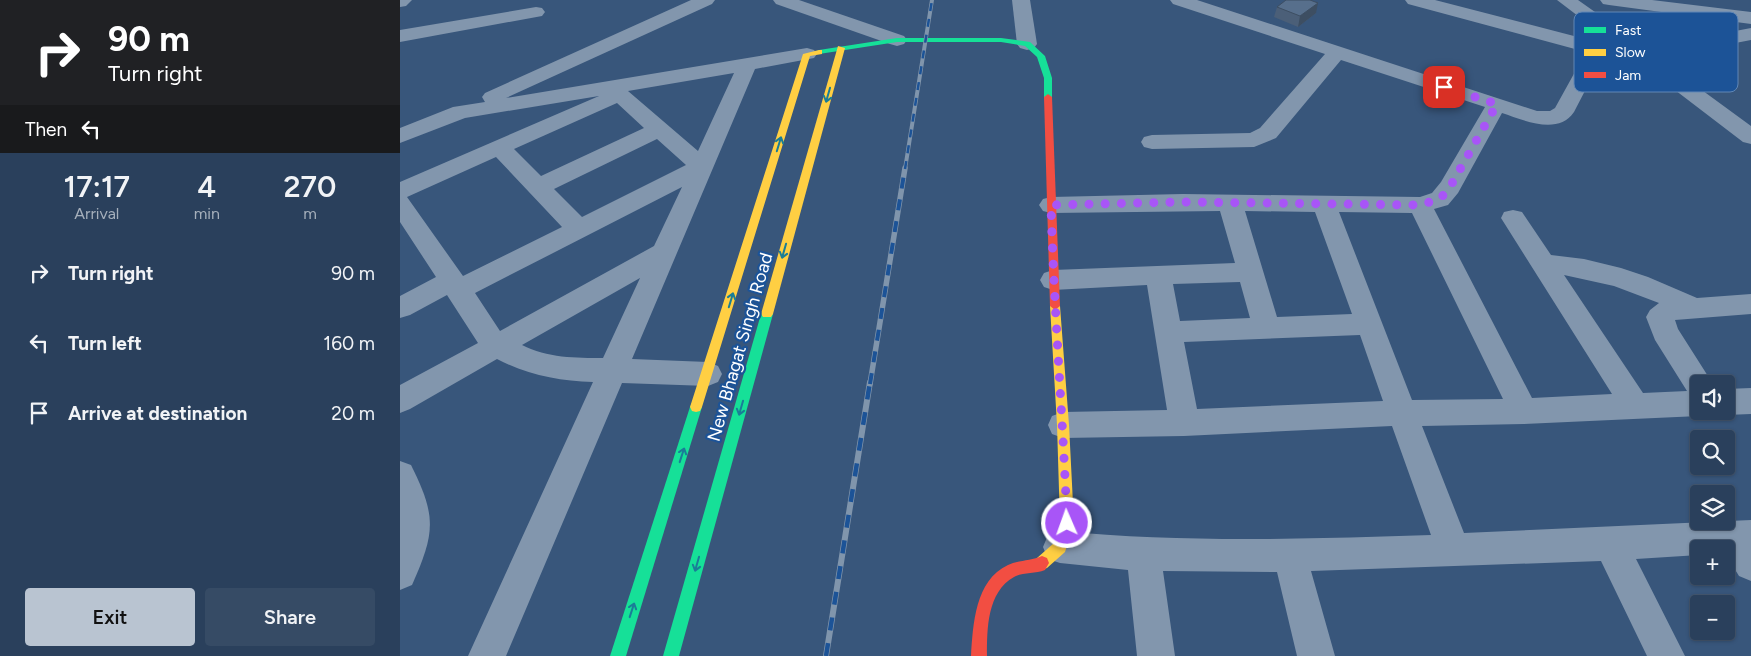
<!DOCTYPE html>
<meta charset="utf-8">
<style>
:root{--surface:#2a405c;--page:#364b65;--text:#f1f3f6;--muted:#a5afbb;--line:#465972;--accent:#b9c4d1}
body{margin:0;font-family:Figtree,sans-serif;background:var(--page);color:var(--text);height:100vh;display:flex;flex-direction:column;font-size:19px;white-space:nowrap}
*{box-sizing:border-box;margin:0}
p{font-size:16px;color:var(--muted)}
.icon{flex:none;width:28px;height:28px;fill:none;stroke:currentColor;stroke-width:2;stroke-linecap:round;stroke-linejoin:round}
.map{position:relative;flex:1;overflow:hidden}
.details{display:flex;flex-direction:column;background:var(--surface);width:400px}
.details>*{flex:none}
.hud{background:#202124;color:#fff;overflow:hidden}
.fabs{position:absolute;left:1290px;top:375px;display:grid;gap:10px}
.fabs a{display:grid;place-items:center;width:45px;height:45px;border-radius:5px;background:var(--surface);box-shadow:0 1px 4px #0004,0 0 0 1px var(--line);font-size:25px}
.pin{position:absolute;display:grid;place-items:center;width:42px;height:42px;color:#fff;margin:-21px;border-radius:10px;box-shadow:0 2px 8px #0006}
.me{position:absolute;width:55px;margin:-28px;rotate:358deg;stroke-linejoin:round;filter:drop-shadow(0 0 4px #0008)}
.turn{display:flex;align-items:center;gap:18px;height:105px;padding:0 25px;font-size:22px}
.turn .icon{width:65px;height:65px;stroke-width:2.5}
.turn b{display:block;font-size:35px;line-height:42px}
.then{display:flex;align-items:center;height:48px;padding:0 25px;background:#0003;gap:10px;font-size:19px}
.eta{display:flex;justify-content:space-evenly;align-items:center;height:85px;text-align:center}
.eta b{font-size:30px;font-weight:600;line-height:35px}
.cta{display:flex;gap:10px;margin-top:auto;padding:10px 25px}
.cta a{flex:1;height:58px;border-radius:5px;background:var(--accent);color:#111;font-size:20px;font-weight:600;line-height:58px;text-align:center}
.cta a+a{background:var(--page);color:var(--text)}
ul{padding:0;list-style:none}
li{display:flex;align-items:center;gap:15px;height:70px;padding:0 25px}
li div{flex:1}
li b{display:block;font-size:19px}
li em{font-style:normal}
main{display:flex;flex:1;min-height:0}
.map>svg:first-child{display:block}
.lines{fill:none;stroke-linecap:round;stroke-linejoin:round}
.street{fill:#8296ad;fill-rule:evenodd}
.fast{fill:#16e098;fill-rule:evenodd}
.slow{fill:#ffcf43;fill-rule:evenodd}
.jam{fill:#f24e42;fill-rule:evenodd}
.rail-far2-casing{stroke:#8095ac;stroke-width:4}
.rail-far1-casing{stroke:#8095ac;stroke-width:5.5}
.rail-casing{stroke:#8095ac;stroke-width:6}
.rail-far2{stroke:#1c5397;stroke-width:2.5;stroke-dasharray:8;stroke-linecap:butt}
.rail-far1{stroke:#1c5397;stroke-width:4;stroke-dasharray:11;stroke-linecap:butt}
.rail{stroke:#1c5397;stroke-width:4.5;stroke-dasharray:13;stroke-linecap:butt}
.wall{fill:#4b5f78}
.shaded-wall{fill:#3d4e62}
.building{fill:#576f8c;stroke:#3d4e62}
.oneway{stroke:#1a7d97}
.route{stroke:#a855f7;stroke-width:9;stroke-dasharray:0 16.2}
.labels{text-anchor:middle;dominant-baseline:central;stroke-width:4.5;stroke-linejoin:round;paint-order:stroke}
.street-label{font-size:18px;fill:#fff;stroke:#1c5397}
.key{fill:#1c5397;stroke:#6087b6;stroke-width:1}
.key-label{font-size:14px;fill:#fff}
</style>
<main>
<section class="details">
<div class="hud">
<div class="turn"><svg class="icon" aria-label="right" viewBox="0 0 24 24"><path d="M7 20v-9h11M14 6l5 5-5 5"/></svg><div><b>90 m</b>Turn right</div></div>
<div class="then">Then<svg class="icon" aria-label="left" viewBox="0 0 24 24"><path d="M17 20v-9H6M10 6l-5 5 5 5"/></svg></div>
</div>
<div class="eta">
<div><b>17:17</b><p>Arrival</p></div>
<div><b>4</b><p>min</p></div>
<div><b>270</b><p>m</p></div>
</div>
<ul>
<li><svg class="icon" aria-label="right" viewBox="0 0 24 24"><path d="M7 20v-9h11M14 6l5 5-5 5"/></svg><div><b>Turn right</b></div><em>90 m</em></li>
<li><svg class="icon" aria-label="left" viewBox="0 0 24 24"><path d="M17 20v-9H6M10 6l-5 5 5 5"/></svg><div><b>Turn left</b></div><em>160 m</em></li>
<li><svg class="icon" aria-label="arrive" viewBox="0 0 24 24"><path d="M6 21V4h12l-3 4 3 4H6"/></svg><div><b>Arrive at destination</b></div><em>20 m</em></li>
</ul>
<div class="cta"><a>Exit</a><a>Share</a></div>
</section>
<div class="map">
<svg width="1351" height="656" viewBox="0 0 1351 656">
<rect width="100%" height="100%" fill="#38567b"/>
<g class="lines">
<g class="street">
<path d="M0 0H12L6 6 0 7Z"/>
<path d="M291 0H315L312 4 106 98 407 48 414 50 417 54 414 58 355 69 232 359 308 362 318 366 322 374 318 382 308 386 222 383 106 656H68L193 382C159 381 128 375 97 359L10 409 0 413V385L78 343 47 295 10 315 0 318V296L36 277 0 222V182L199 96 65 118 0 143V128L53 107 85 102 82 97 85 93ZM334 73 298 151 228 91ZM217 103 244 128 141 176 114 149ZM257 139 286 165 182 217 154 189ZM96 157 162 227 63 276 7 197ZM282 187 254 246 100 331 75 293ZM240 278 203 358C176 358 147 358 122 345Z"/>
<path d="M373 0H399L504 36 507 40 504 44 497 46 490 44 376 4Z"/>
<path d="M612 0H630L637 44 634 48 627 50 620 48 617 44Z"/>
<path d="M770 0H797L1137 111H1150L1155 108 1186 52 1008 4 1005 0H1035L1220 48 1157 0H1178L1246 48 1351 28V40L1258 58 1351 126V144L1343 142 1237 61 1203 56 1174 112C1158 136 1123 120 1102 113L1058 193 1048 205 1034 209 1132 398 1212 394 1101 218 1104 212 1113 210 1122 212 1151 255 1184 259 1221 268 1248 277 1297 298 1351 294V314L1275 320 1278 329 1313 384H1299V411L1309 412 1299 416 1124 424 1022 426 1064 533 1351 520V581L1339 576 1326 555V549H1299V555L1236 559 1285 656H1247L1201 561 911 571 935 656H897L877 572 763 571 775 656H737L728 570 660 563 648 559 643 547 648 535 660 531C784 543 907 539 1031 535L992 426 784 436 663 438 652 434 648 425 652 416 663 412 767 410 747 285 653 290 644 287 640 280 644 273 653 270 835 263 820 211 651 213 643 211 639 205 643 199 651 197 783 194 1020 197 1032 193 1041 182 1085 107 941 60 876 138 854 147 752 149 744 147 741 142 744 137 752 135 850 133 860 128 925 54 773 4ZM845 211 915 212 952 314 877 317ZM939 212 1012 213 1103 399 1012 400ZM1164 275 1214 286 1259 303 1250 310 1246 317 1255 340 1287 391 1243 393ZM840 282 850 318 780 321 773 284ZM960 335 983 401 797 409 784 342Z"/>
<path d="M1200 0H1252L1351 12V24L1209 5 1203 4Z"/>
<path d="M136 7 142 8 145 12 142 16 0 42V30Z"/>
<path d="M1351 388V414L1326 415 1316 411H1326V389Z"/>
<path d="M0 461 11 465C37 517 35 533 12 585L0 590Z"/>
</g>
<g class="fast">
<path d="M497 38H601L630 42 645 56 652 78V97L648 100 644 97V78L637 57 625 46 601 42H497L419 54 415 52 419 50Z"/>
<path d="M367 310 371 311 373 314 279 656H263L361 314 363 311Z"/>
<path d="M296 402 300 403 302 407 226 656H210L290 407 292 403Z"/>
</g>
<g class="slow">
<path d="M438 46 445 48 373 314 371 317H363L361 314Z"/>
<path d="M419 50H422V54L410 56 302 407 300 411 296 412 292 411 290 407 403 54Z"/>
<path d="M655 302 660 306 669 425 674 523 665 552 647 568 642 570 637 568 635 563 637 558 654 543 660 523 657 425 650 306Z"/>
</g>
<g class="jam">
<path d="M648 94 652 97 660 306 655 310 650 306 644 97Z"/>
<path d="M642 556 647 558 649 563 645 570C635 574 623 572 614 577 587 592 587 629 587 656H571C573 625 575 580 608 565 619 560 631 561 642 556Z"/>
</g>
<g class="rail-far2-casing">
<path id="rail-far2" d="M505 169 532 0"/>
</g>
<g class="rail-far1-casing">
<path id="rail-far1" d="M470 384 505 168"/>
</g>
<g class="rail-casing">
<path id="rail" d="M426 656 470 382"/>
</g>
<use href="#rail-far2" class="rail-far2"/>
<use href="#rail-far1" class="rail-far1"/>
<use href="#rail" class="rail"/>
</g>
<path class="wall" d="M877 7 916 13 898 27 874 17Z"/>
<path class="shaded-wall" d="M918 3 916 13 898 27 900 16Z"/>
<path class="building" d="M886 0H910L918 3 900 16 877 7Z"/>
<defs><path id="oneway-shaft" d="M-6 0H5M1.5-3L5.5 0L1.5 3" fill="none" stroke-width="1.6" stroke-linecap="round" stroke-linejoin="round" transform="scale(1.25)"/></defs>
<g class="oneway">
<use href="#oneway-shaft" transform="translate(428 95) rotate(106)"/>
<use href="#oneway-shaft" transform="translate(379 144) rotate(-73)"/>
<use href="#oneway-shaft" transform="translate(384 251) rotate(106)"/>
<use href="#oneway-shaft" transform="translate(331 300) rotate(-73)"/>
<use href="#oneway-shaft" transform="translate(341 408) rotate(106)"/>
<use href="#oneway-shaft" transform="translate(282 455) rotate(-72)"/>
<use href="#oneway-shaft" transform="translate(297 564) rotate(106)"/>
<use href="#oneway-shaft" transform="translate(232 610) rotate(-72)"/>
</g>
<g class="lines">
<path class="route" d="M667 523C663 417 654 311 651 205L783 202 1020 205 1040 199 1050 187 1097 104 1044 87"/>
</g>
<g class="labels">
<g class="street-label">
<text transform="translate(340 347) rotate(-74)">New Bhagat Singh Road</text>
</g>
</g>
<rect x="1174" y="12" width="164" height="80" rx="8" class="key"/>
<rect x="1184" y="27" width="22" height="6" fill="#16e098"/>
<rect x="1184" y="49" width="22" height="7" fill="#ffcf43"/>
<rect x="1184" y="72" width="22" height="6" fill="#f24e42"/>
<g class="key-label">
<text x="1215" y="35">Fast</text>
<text x="1215" y="57">Slow</text>
<text x="1215" y="80">Jam</text>
</g>
</svg>
<div class="fabs">
<a><svg class="icon" aria-label="sound" viewBox="0 0 24 24"><path d="M4 9h4l5-4v14l-5-4H4zM17 9q2 3 0 6"/></svg></a>
<a><svg class="icon" aria-label="search" viewBox="0 0 24 24"><circle cx="10" cy="10" r="6"/><path d="M15 15l6 6"/></svg></a>
<a><svg class="icon" aria-label="layers" viewBox="0 0 24 24"><path d="M12 4l9 5-9 5-9-5zM3 14l9 5 9-5"/></svg></a>
<a>+</a>
<a>−</a>
</div>
<div class="pin" style="left:1044px;top:87px;background:#d93025"><svg class="icon" aria-label="arrive" viewBox="0 0 24 24"><path d="M6 21V4h12l-3 4 3 4H6"/></svg></div>
<svg class="me" style="left:667px;top:523px" viewBox="-20 -20 40 40"><circle r="17" fill="#a855f7" stroke="#fff" stroke-width="3"/><path d="M0-11L8 9 0 5-8 9z" fill="#fff"/></svg>
</div>
</main>
